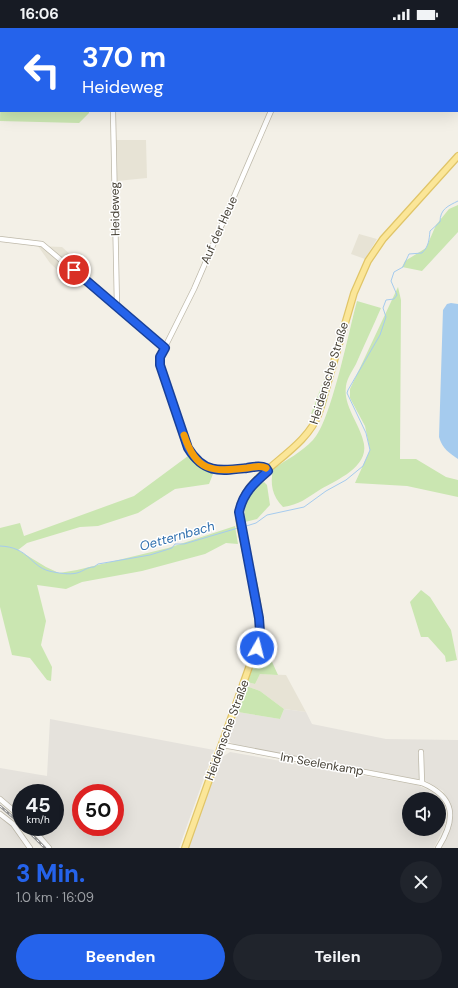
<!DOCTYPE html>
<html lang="de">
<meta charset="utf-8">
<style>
:root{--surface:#171b24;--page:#20242c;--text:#f1f3f6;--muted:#9ea1a6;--accent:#2563eb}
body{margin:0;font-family:"DM Sans",sans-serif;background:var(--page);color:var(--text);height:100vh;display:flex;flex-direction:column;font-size:15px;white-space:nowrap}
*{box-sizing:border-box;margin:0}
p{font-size:13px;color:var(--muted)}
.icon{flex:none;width:22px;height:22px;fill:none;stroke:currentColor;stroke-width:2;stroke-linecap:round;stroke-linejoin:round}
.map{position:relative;height:820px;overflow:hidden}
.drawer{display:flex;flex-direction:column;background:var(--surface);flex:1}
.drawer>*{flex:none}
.hud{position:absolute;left:0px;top:0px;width:458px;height:84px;box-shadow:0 4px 16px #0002;background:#2563eb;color:#fff;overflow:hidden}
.fabs{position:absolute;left:402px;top:764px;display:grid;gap:8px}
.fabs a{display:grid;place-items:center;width:44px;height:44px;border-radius:50%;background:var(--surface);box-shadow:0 4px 16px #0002;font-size:20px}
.speed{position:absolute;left:12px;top:756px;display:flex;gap:8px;font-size:20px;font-weight:700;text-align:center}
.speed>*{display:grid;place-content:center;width:52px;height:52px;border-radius:50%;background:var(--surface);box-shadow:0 4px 16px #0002;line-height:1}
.speed small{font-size:10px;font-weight:400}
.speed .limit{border:6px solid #d22;background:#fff;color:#111}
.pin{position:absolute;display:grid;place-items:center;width:34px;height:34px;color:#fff;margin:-17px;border:2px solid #fff;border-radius:50%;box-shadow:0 1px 4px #0007}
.me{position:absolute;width:44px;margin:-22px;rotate:8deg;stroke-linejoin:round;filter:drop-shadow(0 0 3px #0008)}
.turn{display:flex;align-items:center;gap:14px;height:84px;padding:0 16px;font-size:18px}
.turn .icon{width:52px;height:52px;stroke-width:2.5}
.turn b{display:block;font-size:28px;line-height:34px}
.round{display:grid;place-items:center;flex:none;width:42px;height:42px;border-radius:21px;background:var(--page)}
.overview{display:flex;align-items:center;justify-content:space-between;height:68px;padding:0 16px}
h1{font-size:24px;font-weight:800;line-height:30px;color:var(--accent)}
.action{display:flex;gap:8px;margin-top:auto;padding:8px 16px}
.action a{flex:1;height:46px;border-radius:24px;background:var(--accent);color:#fff;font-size:16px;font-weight:800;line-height:46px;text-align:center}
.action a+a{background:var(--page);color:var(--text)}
.status{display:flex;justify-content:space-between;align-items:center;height:28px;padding:0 20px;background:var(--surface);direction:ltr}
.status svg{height:11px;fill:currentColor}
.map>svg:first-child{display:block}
.residential{fill:#e7e3d5}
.industrial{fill:#e5e2dc;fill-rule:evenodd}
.green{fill:#cae6b1}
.water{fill:#a5cbee}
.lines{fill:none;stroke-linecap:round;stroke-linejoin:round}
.stream{stroke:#a5cbee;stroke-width:1}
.minor-casing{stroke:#beb9aa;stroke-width:6}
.major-casing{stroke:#e0c568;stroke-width:8}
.minor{stroke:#fff;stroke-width:4.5}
.major{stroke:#fbe698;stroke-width:5.5}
.rail-casing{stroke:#969696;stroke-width:2.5}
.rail{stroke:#fff;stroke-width:1;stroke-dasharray:3;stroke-linecap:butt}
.route-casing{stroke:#184099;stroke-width:10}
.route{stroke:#2563eb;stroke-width:7}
.slow{stroke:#f59e0b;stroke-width:7}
.labels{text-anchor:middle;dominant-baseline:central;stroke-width:3;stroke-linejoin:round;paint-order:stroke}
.street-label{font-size:12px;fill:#464136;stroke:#fff}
.water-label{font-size:13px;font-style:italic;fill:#3271af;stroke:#fff}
</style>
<div class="status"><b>16:06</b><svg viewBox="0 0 49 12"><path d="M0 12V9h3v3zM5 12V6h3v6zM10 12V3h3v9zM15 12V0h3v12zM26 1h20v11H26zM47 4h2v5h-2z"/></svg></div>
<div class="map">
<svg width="458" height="820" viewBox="0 0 458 820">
<rect width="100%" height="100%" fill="#f3f0e7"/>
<g class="residential">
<path d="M116 112H146L147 150 117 153Z"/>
<path d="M359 206 377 211 365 231 351 226Z"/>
<path d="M38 218 62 219 73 229 74 240 78 243 69 253 50 235Z"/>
<path d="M260 646 286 647 306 684 284 681 260 663 246 658 247 654 255 656Z"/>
</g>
<g class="industrial">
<path d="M284 681 306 684 312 696 386 711 458 712V820H440L451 799 452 781 443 763 426 753 235 717 230 714 229 709 238 684 280 691Z"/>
<path d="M50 691 214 722 179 820H50L30 799H55V765H21V789L0 771V740L47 748ZM81 765H115V799H81Z"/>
<path d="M230 724 417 757 433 764 441 772 445 783V797L434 820H188L221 730ZM409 771H439V801H409Z"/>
<path d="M0 782 20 799 29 820H0Z"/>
</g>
<g class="green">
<path d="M1 39V83H89V85L79 95 0 93Z"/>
<path d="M458 177V204L422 243 402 239 405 233 426 220 436 197 449 181Z"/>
<path d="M398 259 401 272 400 431H416L446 449 458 452V469L407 458 355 455 370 422 365 398 350 370V361Z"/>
<path d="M357 273 381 280C373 299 364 317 356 336 352 343 347 351 346 358 343 379 360 395 364 416 368 439 337 452 321 461 307 470 299 477 283 479 272 468 270 456 273 441 286 432 302 424 313 412 331 394 349 302 357 273Z"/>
<path d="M339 327 325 380 311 386 329 338Z"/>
<path d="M188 428 195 435 213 446 209 456 175 461 138 485 98 498 80 499 27 515 18 522 46 539 59 545 77 542 168 520 235 498 238 516 226 515 205 526 142 543 82 554 66 561 37 557 46 593 41 617 52 639 51 653 47 652 30 630 12 627 0 579V500L20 495 24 508 134 468Z"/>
<path d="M264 454 267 457 270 477 257 491 245 494C242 480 250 461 264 454Z"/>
<path d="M421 562 430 569 451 602 457 632 446 634 445 628 428 609H421L420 606 410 574Z"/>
<path d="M263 614 278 647 260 646 255 656 247 654Z"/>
<path d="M246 658 260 663 284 681 280 691 238 684Z"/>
</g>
<path class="water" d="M451 275 458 276V431C449 425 442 420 439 409L443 282 447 276Z"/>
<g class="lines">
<g class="stream">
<path d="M243 499 256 495 267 487 304 479 326 463 346 452 363 438 370 422 366 405 347 365 348 362 380 307 386 289 383 280 386 272 394 271 397 267 391 253 394 244 403 239 409 226 422 225C429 218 429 212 430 203L440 194C440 181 448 178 458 173"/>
<path d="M0 518C29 519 30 538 49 543 58 545 69 547 77 545 84 543 87 539 94 539L98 536 150 527 172 520 175 516H184L238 500"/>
</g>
<g class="minor-casing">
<g id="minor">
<path d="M112 0V1"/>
<path d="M303 1V0"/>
<path d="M113 83 117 279"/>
<path d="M0 211 42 216 165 320"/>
<path d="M268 443 263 439 224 443 210 441 202 437 188 420 160 337V329L194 261 271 83"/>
<path d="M223 717 422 755C455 769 457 790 438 820"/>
<path d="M421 724 422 755"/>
<path d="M0 771 21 789"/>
<path d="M0 786 13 796 30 820"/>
<path d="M31 799 49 820"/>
</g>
</g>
<g class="major-casing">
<path id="major" d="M185 820 259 611C262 581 250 544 244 515 241 502 237 489 241 476 250 443 305 424 319 385L354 265 368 233 383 211 458 128"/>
</g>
<use href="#minor" class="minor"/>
<use href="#major" class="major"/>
<g class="rail-casing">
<g id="rail">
<path d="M0 778 21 796"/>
<path d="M24 799 45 820"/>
</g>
</g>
<use href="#rail" class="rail"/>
</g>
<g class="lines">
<g class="route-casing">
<path id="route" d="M74 242 165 320 160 329V337L188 420C204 446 220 443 247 440 253 439 260 437 266 440L268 443C254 455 243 465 239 484L259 590 260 604 257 620"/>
</g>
<use href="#route" class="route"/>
<path class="slow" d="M184 407C196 444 212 444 247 440 254 439 260 437 266 440"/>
</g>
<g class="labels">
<g class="street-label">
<text transform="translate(115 181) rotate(-91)">Heideweg</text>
<text transform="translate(219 202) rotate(-66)">Auf der Heue</text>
<text transform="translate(329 345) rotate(-73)">Heidensche Straße</text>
<text transform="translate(227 702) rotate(-70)">Heidensche Straße</text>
<text transform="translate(322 736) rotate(10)">Im Seelenkamp</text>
</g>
<g class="water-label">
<text transform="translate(177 508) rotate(-16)">Oetternbach</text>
</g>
</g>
</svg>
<div class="fabs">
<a><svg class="icon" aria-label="sound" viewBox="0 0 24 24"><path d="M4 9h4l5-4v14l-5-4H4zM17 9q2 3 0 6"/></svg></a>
</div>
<div class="speed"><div>45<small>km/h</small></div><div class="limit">50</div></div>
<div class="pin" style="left:74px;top:242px;background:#d93025"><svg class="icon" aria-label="arrive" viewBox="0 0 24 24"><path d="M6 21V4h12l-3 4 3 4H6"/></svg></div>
<svg class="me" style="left:257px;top:620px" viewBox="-20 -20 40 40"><circle r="17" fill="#2563eb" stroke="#fff" stroke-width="3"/><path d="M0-11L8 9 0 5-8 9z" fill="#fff"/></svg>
<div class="hud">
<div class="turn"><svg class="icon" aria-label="left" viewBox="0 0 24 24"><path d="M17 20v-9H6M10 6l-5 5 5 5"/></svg><div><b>370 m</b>Heideweg</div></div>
</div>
</div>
<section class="drawer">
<div class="overview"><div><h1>3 Min.</h1><p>1.0 km · 16:09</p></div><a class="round"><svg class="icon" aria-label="close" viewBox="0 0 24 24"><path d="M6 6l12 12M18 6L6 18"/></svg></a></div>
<div class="action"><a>Beenden</a><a>Teilen</a></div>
</section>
